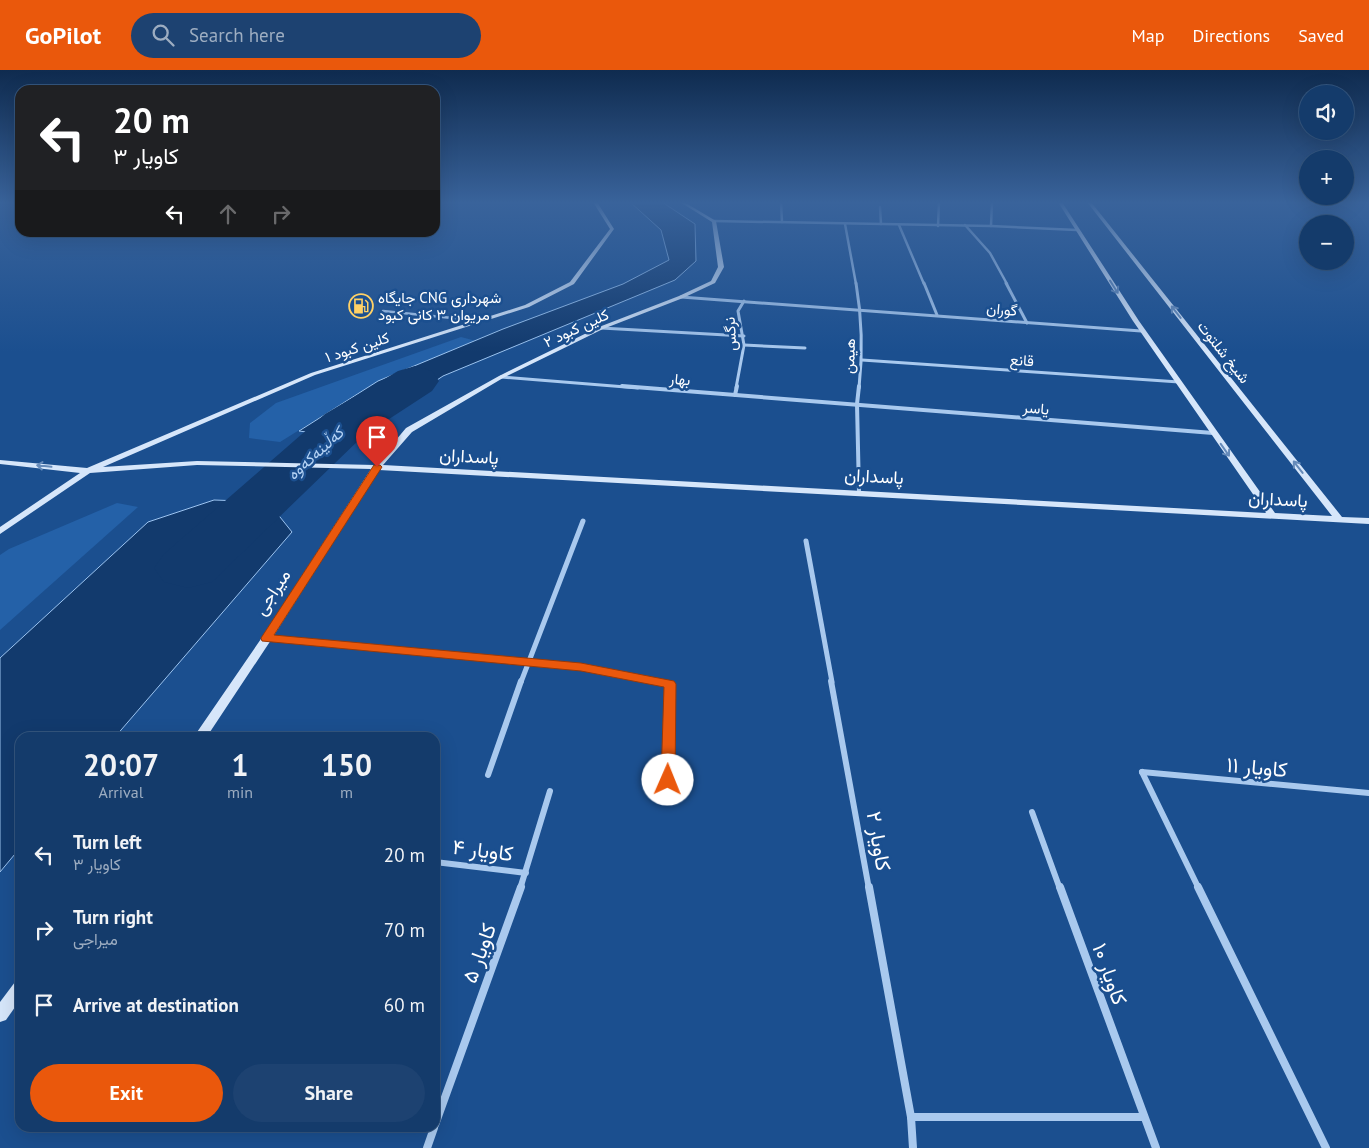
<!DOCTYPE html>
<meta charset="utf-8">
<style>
:root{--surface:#143b6b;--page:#1d4271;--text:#f1f3f6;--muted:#9dadc1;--line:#33557e;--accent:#ea580c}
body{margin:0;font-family:"PT Sans",Vazirmatn,sans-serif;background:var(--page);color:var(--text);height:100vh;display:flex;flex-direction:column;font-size:19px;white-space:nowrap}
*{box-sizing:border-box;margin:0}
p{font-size:16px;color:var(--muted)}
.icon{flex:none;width:28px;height:28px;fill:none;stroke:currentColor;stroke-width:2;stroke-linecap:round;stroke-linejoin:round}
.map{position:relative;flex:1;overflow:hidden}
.panel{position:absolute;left:15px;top:662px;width:425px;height:400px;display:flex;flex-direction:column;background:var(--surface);border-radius:15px;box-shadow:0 5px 20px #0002,0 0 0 1px var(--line)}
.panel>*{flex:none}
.hud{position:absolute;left:15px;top:15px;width:425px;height:152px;border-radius:15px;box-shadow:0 5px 20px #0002,0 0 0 1px var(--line);background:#202124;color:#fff;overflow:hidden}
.buttons{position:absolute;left:1299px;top:15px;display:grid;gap:10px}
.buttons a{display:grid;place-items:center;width:55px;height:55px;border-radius:50%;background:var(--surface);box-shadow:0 5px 20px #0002,0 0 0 1px var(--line);font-size:25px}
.pin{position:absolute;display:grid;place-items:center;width:42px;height:42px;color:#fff;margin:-51px -21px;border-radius:50% 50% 50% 0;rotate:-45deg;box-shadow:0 0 5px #0007}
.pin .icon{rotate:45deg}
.me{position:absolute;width:55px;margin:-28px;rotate:1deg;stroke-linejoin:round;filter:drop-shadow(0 0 4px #0008)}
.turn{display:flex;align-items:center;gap:18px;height:105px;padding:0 15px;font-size:22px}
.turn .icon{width:65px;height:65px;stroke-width:2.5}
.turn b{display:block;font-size:35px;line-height:42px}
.lanes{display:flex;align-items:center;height:48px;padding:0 15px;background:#0003;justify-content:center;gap:25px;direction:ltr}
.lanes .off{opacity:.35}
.eta{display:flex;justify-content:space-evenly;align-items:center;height:85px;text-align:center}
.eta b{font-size:30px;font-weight:700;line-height:35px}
.primary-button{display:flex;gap:10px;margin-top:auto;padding:10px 15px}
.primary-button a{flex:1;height:58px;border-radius:30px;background:var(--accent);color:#fff;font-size:20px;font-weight:700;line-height:58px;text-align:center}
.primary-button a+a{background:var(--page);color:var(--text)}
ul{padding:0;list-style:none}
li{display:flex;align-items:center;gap:15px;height:75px;padding:0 15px}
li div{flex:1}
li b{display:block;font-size:19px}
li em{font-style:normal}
header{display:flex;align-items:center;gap:30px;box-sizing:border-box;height:70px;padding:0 25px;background:var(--accent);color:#fff}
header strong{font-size:24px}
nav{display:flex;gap:28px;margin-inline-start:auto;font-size:18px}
.search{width:350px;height:45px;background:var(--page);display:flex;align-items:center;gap:12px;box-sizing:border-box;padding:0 18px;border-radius:28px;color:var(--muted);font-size:19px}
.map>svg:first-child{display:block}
.green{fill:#2461a8}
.water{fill:#123a6d;stroke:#9cc4f0}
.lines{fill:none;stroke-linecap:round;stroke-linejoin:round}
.river{fill:#123a6d;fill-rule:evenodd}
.lane{stroke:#a9c9ee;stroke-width:2.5}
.street-far5{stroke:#a9c9ee;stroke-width:2.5}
.street-far4{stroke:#a9c9ee;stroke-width:3}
.street-far3{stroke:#a9c9ee;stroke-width:4}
.street-far2{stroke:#a9c9ee;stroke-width:5}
.street-far1{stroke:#a9c9ee;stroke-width:6}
.street{stroke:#a9c9ee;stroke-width:8}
.secondary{fill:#d6e6fa;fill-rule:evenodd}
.oneway{stroke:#668bba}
.route{fill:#ea580c;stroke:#983908}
.labels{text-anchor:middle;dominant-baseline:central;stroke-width:5;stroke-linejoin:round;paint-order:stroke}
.far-poi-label{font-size:15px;fill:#fff;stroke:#1b4f8f;text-anchor:start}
.far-street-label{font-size:15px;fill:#fff;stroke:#1b4f8f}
.far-water-label{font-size:16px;font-style:italic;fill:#b5d3f5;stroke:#1b4f8f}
.street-label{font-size:18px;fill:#fff;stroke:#1b4f8f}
.near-street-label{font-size:21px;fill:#fff;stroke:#1b4f8f}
</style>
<header>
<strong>GoPilot</strong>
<div class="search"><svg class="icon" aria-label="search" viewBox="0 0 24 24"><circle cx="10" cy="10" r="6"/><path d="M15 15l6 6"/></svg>Search here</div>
<nav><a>Map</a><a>Directions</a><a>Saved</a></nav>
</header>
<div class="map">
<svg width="1369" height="1078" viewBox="0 0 1369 1078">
<rect width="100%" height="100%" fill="#1b4f8f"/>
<g class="green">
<path d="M461 267 476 271 378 311 280 372 249 368 250 353 276 333Z"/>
<path d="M117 433 138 437 0 560V485L9 479Z"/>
</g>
<g class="water">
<path d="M630 132H662L695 154 696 191 675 210 443 306 350 368 299 361 378 311 503 259 623 214 669 190 661 160Z"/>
<path d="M214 430 268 432 292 462 115 667 20 668V778L0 802V588L148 452Z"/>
</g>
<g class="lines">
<path class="river" d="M415 296 432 301 439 311 432 321 363 366 212 512 188 518 164 512 154 498 164 484 325 344 398 301Z"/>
<path class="lane" d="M383 241 482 251"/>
<g class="street-far5">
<path d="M781 132 782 152"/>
<path d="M880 137 881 154"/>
<path d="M714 151 991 156 1077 160"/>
<path d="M845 154 856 214"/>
<path d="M899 155 924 214"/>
<path d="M965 155 990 183 1007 214"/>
<path d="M938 156 939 132"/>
<path d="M991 156 992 132"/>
</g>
<g class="street-far4">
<path d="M856 213C862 248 863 282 859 318"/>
<path d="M924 213 937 245"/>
<path d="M1006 213 1027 253"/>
<path d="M681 227 1141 261"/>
<path d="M601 258 744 266"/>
<path d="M744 275 805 278"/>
<path d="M862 290 1179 312"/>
<path d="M501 307 638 318"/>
<path d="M736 318 744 275 738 241 744 231"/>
</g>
<g class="street-far3">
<path d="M622 316 1213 363"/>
<path d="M859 316 857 334 859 422"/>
<path d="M735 325 737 316"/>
</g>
<g class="street-far2">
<path d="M806 471 832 612"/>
<path d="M267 568 581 597 660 612"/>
<path d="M521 612 583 451"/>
</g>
<g class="street-far1">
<path d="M653 611 670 614 668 710"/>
<path d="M831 611 869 819"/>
<path d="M1142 702 1199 819"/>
<path d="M1142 702 1369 723"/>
<path d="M488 705 521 611"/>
<path d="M1032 742 1060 819"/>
<path d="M435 792 526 803"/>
<path d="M520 819 550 721"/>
</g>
<g class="street">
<path d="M869 817 911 1047 913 1078"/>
<path d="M1060 817 1156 1078"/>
<path d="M1198 817 1326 1078"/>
<path d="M911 1047H1144"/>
<path d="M435 1055 521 817"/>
<path d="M427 1078 434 1058"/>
</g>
<g class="secondary">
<path d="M593 132H597L614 159 574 214 529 237 315 305 103 397 197 391 375 395 406 358 499 306 599 257 679 226 711 211 718 197 712 152 680 132H684L716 151 724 197 715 213 683 228 603 259 503 308 412 362 383 395 1266 443 1133 251 1058 132H1062L1139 251 1275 443 1332 446 1087 132H1091L1342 447 1369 448V454L379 400 271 570 206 668H193L263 566 371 399 197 395 90 403 0 464V457L80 403 0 394V390L87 398 311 303 525 235 570 212 610 159Z"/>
<path d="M20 910V930L6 950 0 952V932L15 912Z"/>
</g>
</g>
<defs><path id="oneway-shaft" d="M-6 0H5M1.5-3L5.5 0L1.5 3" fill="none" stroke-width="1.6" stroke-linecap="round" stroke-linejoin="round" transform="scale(1.25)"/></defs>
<g class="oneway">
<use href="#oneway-shaft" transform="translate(1114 217) rotate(58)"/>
<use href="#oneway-shaft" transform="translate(1176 242) rotate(-128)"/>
<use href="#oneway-shaft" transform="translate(1225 380) rotate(55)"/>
<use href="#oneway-shaft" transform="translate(44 396) rotate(-174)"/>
<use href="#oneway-shaft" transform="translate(1298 397) rotate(-128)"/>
</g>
<linearGradient id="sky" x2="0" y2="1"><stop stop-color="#0f2b4f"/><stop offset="0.47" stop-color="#39639b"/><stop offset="1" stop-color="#39639b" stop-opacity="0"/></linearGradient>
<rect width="1369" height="282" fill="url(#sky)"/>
<path class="route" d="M374 395H380L382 397 274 565 581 593 674 611 676 614 675 710 673 714 668 715 663 714 661 710 664 617 581 601 262 571 261 568Z"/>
<defs>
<g id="fuel-ring" transform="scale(1.25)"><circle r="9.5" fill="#1b4f8f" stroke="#ffd166" stroke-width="1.5"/><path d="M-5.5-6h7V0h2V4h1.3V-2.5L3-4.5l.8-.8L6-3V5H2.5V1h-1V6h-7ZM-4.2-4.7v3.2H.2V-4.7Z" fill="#ffd166"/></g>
</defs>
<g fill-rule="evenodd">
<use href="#fuel-ring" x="361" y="236"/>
</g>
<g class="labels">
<g class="far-poi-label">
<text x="378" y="227">جایگاه CNG شهرداری<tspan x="378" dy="17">مریوان ۳ کانی کبود</tspan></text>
</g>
<g class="far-street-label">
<text transform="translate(1002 239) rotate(5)">گوران</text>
<text transform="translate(576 258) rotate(-25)">کلین کبود ۲</text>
<text transform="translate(730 264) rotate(-93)">نرگس</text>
<text transform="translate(357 277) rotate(-18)">کلین کبود ۱</text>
<text transform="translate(1224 282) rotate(52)">شیخ شلتوت</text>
<text transform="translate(849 286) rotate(-87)">هیمن</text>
<text transform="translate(1022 290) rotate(4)">قانع</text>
<text transform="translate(680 309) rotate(5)">بهار</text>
<text transform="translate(1036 338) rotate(5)">یاسر</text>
</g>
<g class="far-water-label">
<text transform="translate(315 383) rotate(-42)">کەڵینەکەوە</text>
</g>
<g class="street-label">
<text transform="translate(469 386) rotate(3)">پاسداران</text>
<text transform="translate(874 406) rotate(3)">پاسداران</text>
<text transform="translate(1278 429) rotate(3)">پاسداران</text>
<text transform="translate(272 522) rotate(-57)">میراجی</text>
</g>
<g class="near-street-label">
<text transform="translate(1257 697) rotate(5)">کاویار ۱۱</text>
<text transform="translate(879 771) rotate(80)">کاویار ۲</text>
<text transform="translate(483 780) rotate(7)">کاویار ۴</text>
<text transform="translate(479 883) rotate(-70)">کاویار ۵</text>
<text transform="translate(1110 904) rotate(70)">کاویار ۱۰</text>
</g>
</g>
</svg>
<div class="buttons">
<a><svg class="icon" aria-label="sound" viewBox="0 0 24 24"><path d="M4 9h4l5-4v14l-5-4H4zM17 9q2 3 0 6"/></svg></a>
<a>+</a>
<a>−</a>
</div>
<div class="pin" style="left:377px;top:397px;background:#d93025"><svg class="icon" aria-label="arrive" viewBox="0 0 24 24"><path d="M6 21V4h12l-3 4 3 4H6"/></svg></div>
<svg class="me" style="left:668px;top:710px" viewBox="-20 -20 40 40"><circle r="19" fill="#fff"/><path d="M0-13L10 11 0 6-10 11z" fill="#ea580c"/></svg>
<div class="hud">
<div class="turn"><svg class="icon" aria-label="left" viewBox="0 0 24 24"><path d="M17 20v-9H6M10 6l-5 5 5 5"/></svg><div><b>20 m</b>کاویار ۳</div></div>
<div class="lanes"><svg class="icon" aria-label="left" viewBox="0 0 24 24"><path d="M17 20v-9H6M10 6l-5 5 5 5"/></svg><svg class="icon off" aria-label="ahead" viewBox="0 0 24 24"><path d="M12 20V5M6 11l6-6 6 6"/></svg><svg class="icon off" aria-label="right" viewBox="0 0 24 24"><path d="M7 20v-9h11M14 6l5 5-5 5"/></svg></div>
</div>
<section class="panel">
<div class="eta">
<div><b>20:07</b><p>Arrival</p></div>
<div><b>1</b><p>min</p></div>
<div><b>150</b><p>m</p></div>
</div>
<ul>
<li><svg class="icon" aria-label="left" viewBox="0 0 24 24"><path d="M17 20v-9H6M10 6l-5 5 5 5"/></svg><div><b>Turn left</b><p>کاویار ۳</p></div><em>20 m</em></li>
<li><svg class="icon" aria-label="right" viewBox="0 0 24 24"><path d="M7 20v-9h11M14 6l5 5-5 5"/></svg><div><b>Turn right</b><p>میراجی</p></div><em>70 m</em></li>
<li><svg class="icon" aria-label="arrive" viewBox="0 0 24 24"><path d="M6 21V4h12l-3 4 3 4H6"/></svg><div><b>Arrive at destination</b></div><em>60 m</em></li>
</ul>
<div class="primary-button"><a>Exit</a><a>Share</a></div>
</section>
</div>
